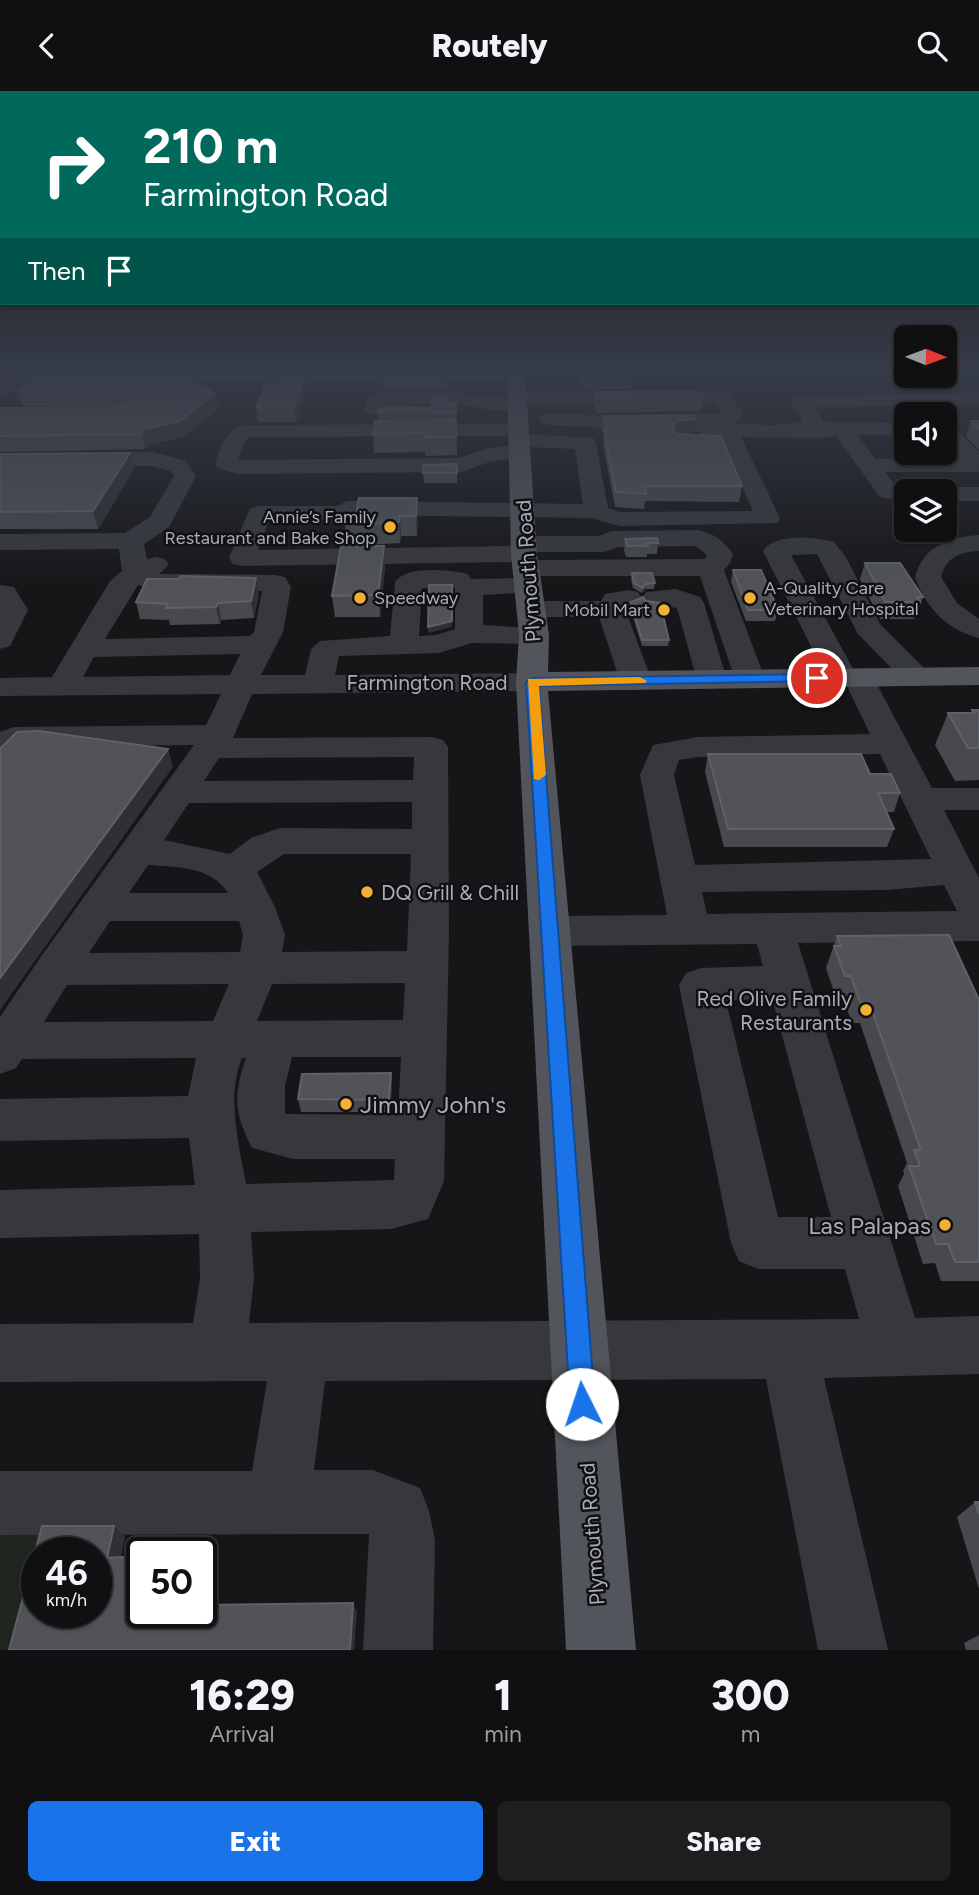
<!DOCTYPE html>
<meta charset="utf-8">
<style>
:root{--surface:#101012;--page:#1e1e20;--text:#f1f3f6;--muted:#9c9d9f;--line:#303032;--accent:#1a73e8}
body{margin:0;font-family:Figtree,sans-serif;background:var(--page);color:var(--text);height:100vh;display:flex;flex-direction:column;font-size:26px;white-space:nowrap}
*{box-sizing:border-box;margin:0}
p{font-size:23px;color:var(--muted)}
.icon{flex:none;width:38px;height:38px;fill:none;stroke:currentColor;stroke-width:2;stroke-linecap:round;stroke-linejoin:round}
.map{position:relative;height:1559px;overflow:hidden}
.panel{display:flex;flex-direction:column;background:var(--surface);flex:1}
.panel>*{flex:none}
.hud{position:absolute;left:0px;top:0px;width:980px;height:214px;box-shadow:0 2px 5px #0004,0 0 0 2px var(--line);background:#00695c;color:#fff;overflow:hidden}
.needle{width:46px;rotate:91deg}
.controls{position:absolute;left:894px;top:234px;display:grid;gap:14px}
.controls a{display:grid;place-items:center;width:63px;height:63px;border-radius:10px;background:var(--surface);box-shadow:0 2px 5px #0004,0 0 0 2px var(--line);font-size:35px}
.speed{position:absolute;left:21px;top:1446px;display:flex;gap:14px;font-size:35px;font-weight:700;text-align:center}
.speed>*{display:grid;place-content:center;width:91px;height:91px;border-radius:50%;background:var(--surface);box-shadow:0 2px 5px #0004,0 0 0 2px var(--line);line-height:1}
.speed small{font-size:18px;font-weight:400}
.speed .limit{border:4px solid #111;border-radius:10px;background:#fff;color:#111}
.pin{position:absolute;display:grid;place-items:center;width:60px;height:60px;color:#fff;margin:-30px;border:4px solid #fff;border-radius:50%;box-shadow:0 2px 7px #0007}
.me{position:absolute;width:77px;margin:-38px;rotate:356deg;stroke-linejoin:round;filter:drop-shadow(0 0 5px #0008)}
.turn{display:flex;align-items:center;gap:24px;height:147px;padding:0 28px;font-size:32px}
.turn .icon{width:91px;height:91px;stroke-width:2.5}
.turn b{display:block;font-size:49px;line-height:60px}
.then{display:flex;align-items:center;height:66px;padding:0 28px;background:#0003;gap:14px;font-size:26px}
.eta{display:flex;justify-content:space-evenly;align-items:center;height:119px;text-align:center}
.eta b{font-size:42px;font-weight:800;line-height:49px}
.button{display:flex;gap:14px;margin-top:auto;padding:14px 28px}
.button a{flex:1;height:80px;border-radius:10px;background:var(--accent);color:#fff;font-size:28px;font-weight:800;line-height:80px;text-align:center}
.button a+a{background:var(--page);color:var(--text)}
header{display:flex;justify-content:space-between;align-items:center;height:91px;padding:0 28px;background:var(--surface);font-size:32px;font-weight:800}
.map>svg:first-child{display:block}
.green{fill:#1e261f}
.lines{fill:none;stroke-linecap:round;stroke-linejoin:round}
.minor{fill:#37383d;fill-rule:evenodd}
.major{fill:#53555c;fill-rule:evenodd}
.wall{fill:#47494d}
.shaded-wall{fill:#2f3033}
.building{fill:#525359;stroke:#5f6168;stroke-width:2;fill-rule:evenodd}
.route{fill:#1a73e8;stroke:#114b97;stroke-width:2}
.slow{fill:#f59e0b}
.poi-dot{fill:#f2b134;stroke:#111113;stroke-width:2.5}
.labels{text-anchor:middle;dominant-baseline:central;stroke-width:5;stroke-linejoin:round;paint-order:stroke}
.far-poi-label{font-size:18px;fill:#a8adb8;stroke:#111113;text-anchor:end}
.street-label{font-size:21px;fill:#a8adb8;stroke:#111113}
.poi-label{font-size:21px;fill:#a8adb8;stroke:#111113;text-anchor:start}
.near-poi-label{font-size:24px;fill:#a8adb8;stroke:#111113;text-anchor:start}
</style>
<header><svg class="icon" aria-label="back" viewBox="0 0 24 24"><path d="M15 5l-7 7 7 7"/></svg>Routely<svg class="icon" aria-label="search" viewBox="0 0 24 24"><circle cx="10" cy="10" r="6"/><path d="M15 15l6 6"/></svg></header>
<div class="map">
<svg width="979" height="1559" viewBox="0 0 979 1559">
<rect width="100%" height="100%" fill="#161618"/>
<path class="green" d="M0 1443H56L37 1461 26 1559H0Z"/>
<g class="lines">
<g class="minor">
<path d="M11 281H31L7 306 0 308V291Z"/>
<path d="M119 281H525L516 287 138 289 121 285Z"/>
<path d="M449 300 476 306 507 307 517 301 714 300 731 304 743 323 738 331 731 333 775 334 803 331 791 312 796 306 803 304 979 302V314L814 316 824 331 906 332V344H858L875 368 960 367 945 351V332L952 334 979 361V381H885L896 395 914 399 916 401H906V411L880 406 836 345 820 347 741 346 780 427 777 432 620 435 591 427 356 424 345 429H269L258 459 513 455 511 453 515 448 524 445H599L612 440 698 439C715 443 723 449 733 463L730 472 724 479 765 588 761 595 750 597 739 595 735 588 700 485H525L516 483 512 477 518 471 242 475 233 473 229 467 248 422 251 417 260 415H337L347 410 583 413 575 358 528 356 531 360 528 365 490 371 461 381 237 383 218 377 215 372C222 354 225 339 246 334L519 333 526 335 530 339 527 343 593 347 596 352 608 417 621 421 753 420 725 357 676 356 673 351 676 346 701 344 695 339 697 336 606 337 549 334 542 332 539 328 542 324 549 322 606 325 722 322 717 312 528 313 525 317C499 324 474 314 449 312 434 311 419 313 405 313L429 316 432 320 429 324 422 326 374 324 367 322 364 318 370 304 377 302ZM511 345 508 349 514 354 486 358 459 367 238 369 245 349 250 346ZM696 455 707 464 705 468 531 469 537 463 535 461H604L618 456Z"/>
<path d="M153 361 186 370 196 385 169 436 144 453 147 468 156 466 165 468 169 474 159 483 275 484 285 486 291 496 283 541 261 584H305L311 558 320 550 390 545 395 491C407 474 449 479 468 483L471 488 527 487 537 489 541 495 537 501 483 504V534L544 538 549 544 544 550 534 553 472 552 439 562 339 565 335 584 532 582 543 584 548 591 543 598 532 600 252 603 233 647 431 646 443 649 448 656 449 839 444 1090 428 1128 391 1138 251 1141 254 1188 249 1232 859 1228 845 1178H758L739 1170 731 1152 679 894 686 882 701 877 763 875 757 853 550 855 536 851 530 840 536 829 550 825 667 824 640 684 653 654 698 646 870 643 847 595 831 594 827 587 763 460C776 441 815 446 834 451L846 466 880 533 933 586 929 593 918 595 907 593 858 543 817 463 791 464 853 578 869 579 873 586 932 697H979V719H944L979 787V850L798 852 915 1227 979 1225V1283L824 1287 888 1559H818L766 1288 325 1290 314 1379H373L420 1397 429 1420 435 1449 433 1559H363L369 1443 0 1444V1380H252L267 1290 0 1291V1233L193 1232 200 1188 199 1143 0 1147V1099L195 1094 189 1047 0 1050V1008L188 1005 196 967 22 968 16 977 0 983V926L40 867 194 654 23 656 12 667 0 670V641L14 636 206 634 221 603 0 605V587L52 586 110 490 122 480 119 458 0 459V443L125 442 150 426 174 385 170 380 152 375 0 377V363ZM138 494 155 499 262 500 254 541 250 545 105 548ZM422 497H455V538L436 544 419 545ZM240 563 230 584 83 586 94 566ZM880 663 931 768 695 774 674 684 679 669 698 666ZM414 666 413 689 204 690 219 667ZM412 711V738L280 737 251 747 230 763 164 749 189 712ZM284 763H411L407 860 282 861 285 844 275 816 257 781ZM148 774C176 776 211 775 228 802H129ZM944 794 957 820 707 823 702 801 886 799ZM110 830H239L243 844 240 861 89 862ZM405 892 403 929 257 930 272 893ZM229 893 213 930 44 931 67 894ZM772 907 831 1126H778L726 910ZM292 966H401L398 1024 285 1023V995ZM242 967H246C233 1005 234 1022 252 1057L293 1068H395L394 1089 246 1093C239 1054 226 1005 242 967Z"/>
<path d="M945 396H979V410H945V401H935Z"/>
<path d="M979 444V460C960 461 946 466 941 486L957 512 979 528V547C947 539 926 517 915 486 923 455 950 446 979 444Z"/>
<path d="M0 494 14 496 28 519 10 555 0 558Z"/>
<path d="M676 498 700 506 704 512 727 589 723 596 712 598 701 596 697 589 677 517 646 513 642 507 646 501Z"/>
<path d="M628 499 638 501 642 507 638 513 627 515V523L652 590 647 597 636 599 625 597 620 590 599 526H530L520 524 516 518 520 512 530 510H601L605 503Z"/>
</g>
<path class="major" d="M507 281H525L537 463 549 544 548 581 979 576V594L548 600 636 1559H566L516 591 519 544 511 463Z"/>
</g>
<g class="wall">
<path d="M36 281 215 302 218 318 183 346 148 354 145 358 0 361V318L117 317 122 316 22 315 18 300Z"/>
<path d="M281 281H307L309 291 296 331H258L256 317 277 291Z"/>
<path d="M579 281H629L631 284 630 298H584Z"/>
<path d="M446 286 447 297 384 299 383 290Z"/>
<path d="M595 301 704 306 702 320 606 322H596L594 315Z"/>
<path d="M431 305 446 312H456L457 364 426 365 425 361 374 362 373 343 379 330 378 321 429 317 431 315Z"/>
<path d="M603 325 694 342 684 343 742 395 739 411 645 410 644 418 615 416 603 353 604 344 602 339Z"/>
<path d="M971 330H979V359L966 345Z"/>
<path d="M130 362 134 378 98 438H0V363Z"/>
<path d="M457 373V392H424L423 382Z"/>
<path d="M417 407V445H401L400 452 347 455 345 434Z"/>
<path d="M625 448 658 452 657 463H647V466H626L624 459Z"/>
<path d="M384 455 385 476 380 526H335L332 505Z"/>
<path d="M865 472 923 506 917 523H916L914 528H880L860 488Z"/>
<path d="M733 479 778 519 775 530H746L731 491Z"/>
<path d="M632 482 655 492 654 498H646L642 502 633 497 631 488Z"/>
<path d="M259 503 254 527 221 529 220 533 170 534 169 529 140 528 136 511Z"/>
<path d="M631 511 669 549 668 555H642L630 517Z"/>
<path d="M972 619H979V689L955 690 935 654 948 622H971Z"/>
<path d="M708 663 870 683 900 702 894 721H886L894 738 887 756H724L705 681Z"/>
<path d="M837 845 979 909V1190H941L935 1172 923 1173 898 1095 904 1083 903 1080 907 1072 860 932H852L843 906 836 907 826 877Z"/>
<path d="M391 982 392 994 390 1021H301L298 1008Z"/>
<path d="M975 1411H979V1498L957 1426Z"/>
<path d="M979 1544V1559H966L964 1552Z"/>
</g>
<g class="shaded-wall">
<path d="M306 281H307L309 291 296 331 294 317Z"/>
<path d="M215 302 218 318 183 346 148 354 145 358 142 343 144 338Z"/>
<path d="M696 328 694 342 674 345 673 338 676 330Z"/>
<path d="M130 362 134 378 98 438 93 420Z"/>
<path d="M417 407 418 427 417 445 416 425Z"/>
<path d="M400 425 401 445 400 452 399 431Z"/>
<path d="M384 455 385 476 380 526 378 504Z"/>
<path d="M256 487 259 503 254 527 251 510Z"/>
<path d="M646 493V498L642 502 643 497Z"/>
<path d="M452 494V536L428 542V536Z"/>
<path d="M218 512 221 529 220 533 216 516Z"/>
<path d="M168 658 173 676 0 919V887Z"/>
<path d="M391 982 392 994 390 1021 389 1009Z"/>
<path d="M114 1435 125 1446 119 1477 107 1467Z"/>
<path d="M123 1466 134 1477 142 1487V1491Z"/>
<path d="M353 1512 357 1521 354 1559H350Z"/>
</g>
<g class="building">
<path d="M36 281 183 283 215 302 180 330 144 338 142 343 0 345V318L1 317H117L126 314 130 307 117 300H18Z"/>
<path d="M281 281H306L294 317H256L266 292 277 291Z"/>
<path d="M583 281H629L631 284 584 285Z"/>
<path d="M446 286V288L383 290 384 287Z"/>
<path d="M595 301H701L704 306 607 308H597Z"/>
<path d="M431 305H446V312H456V321H378L379 317H429L434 311Z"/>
<path d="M695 324 696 328 676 330 673 338 676 343 721 345 742 395H644L646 403 616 401 604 339H608L603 325Z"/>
<path d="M456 329V346H425V342L373 343 375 330Z"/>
<path d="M971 330H979V339Z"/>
<path d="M130 362 93 420 0 421V363Z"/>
<path d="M457 373V382H423L424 374Z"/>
<path d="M359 407H417L416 425H400L399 431 345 434 347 423H356Z"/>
<path d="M657 447 658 452H647L648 455H627L625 448Z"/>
<path d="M341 455H384L378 504 332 505Z"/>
<path d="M865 472H900L923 506H917L920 511H885Z"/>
<path d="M733 479H761L778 519H748Z"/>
<path d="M632 482H652L655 492 646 493 643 497 634 492Z"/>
<path d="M180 485 256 487 251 510 218 512 216 516 166 517 168 513 136 511 147 488H179Z"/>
<path d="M429 494H452V530L428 536Z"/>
<path d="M643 506 646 510 660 512 669 549H642L631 511Z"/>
<path d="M972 619H979V657H968L948 622H974Z"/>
<path d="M39 640 168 658 0 887V658L17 641Z"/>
<path d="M708 663H861L870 683H891L900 702H878L894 738H728Z"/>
<path d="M949 844 979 909V1171H955L948 1153H936L909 1075H920L914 1059H921L869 911H860L851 885H845L834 855H841L837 845Z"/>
<path d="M391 982 389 1009 298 1008 302 983Z"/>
<path d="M975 1411H979V1423Z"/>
<path d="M42 1435H114L107 1467 123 1466 142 1491V1521H201V1514L353 1512 350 1559H9ZM37 1461H96V1521H37Z"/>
</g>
<linearGradient id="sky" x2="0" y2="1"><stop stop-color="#0c0c0d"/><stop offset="0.56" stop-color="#363c48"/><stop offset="1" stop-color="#363c48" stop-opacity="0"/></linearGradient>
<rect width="979" height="499" fill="url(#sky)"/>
<path class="route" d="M817 583 822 584V590L539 595 595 1313 591 1322 582 1325 574 1322 570 1313 526 591 533 587Z"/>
<path class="slow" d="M640 586 647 590 645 592 539 595 546 684 539 689 534 688 528 588Z"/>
<g class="poi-dot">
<circle cx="390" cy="436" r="7"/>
<circle cx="360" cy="507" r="7"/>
<circle cx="750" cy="507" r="7"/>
<circle cx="664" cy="519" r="7"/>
<circle cx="367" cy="801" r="7"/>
<circle cx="866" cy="919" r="7"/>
<circle cx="346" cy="1013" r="7"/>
<circle cx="945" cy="1134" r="7"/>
</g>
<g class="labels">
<g class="far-poi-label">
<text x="376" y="426">Annie’s Family<tspan x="376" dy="21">Restaurant and Bake Shop</tspan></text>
<text x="764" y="497" text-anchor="start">A-Quality Care<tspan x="764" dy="21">Veterinary Hospital</tspan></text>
<text x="374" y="507" text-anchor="start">Speedway</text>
<text x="650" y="519">Mobil Mart</text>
</g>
<g class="street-label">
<text transform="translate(528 480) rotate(-94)">Plymouth Road</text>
<text x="427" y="591">Farmington Road</text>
<text transform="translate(592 1443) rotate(-94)">Plymouth Road</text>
</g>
<g class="poi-label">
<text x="381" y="801">DQ Grill &amp; Chill</text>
<text x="852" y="907" text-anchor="end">Red Olive Family<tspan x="852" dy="24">Restaurants</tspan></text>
</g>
<g class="near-poi-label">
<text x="360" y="1013">Jimmy John's</text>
<text x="931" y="1134" text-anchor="end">Las Palapas</text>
</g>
</g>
</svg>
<div class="controls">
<a><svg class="needle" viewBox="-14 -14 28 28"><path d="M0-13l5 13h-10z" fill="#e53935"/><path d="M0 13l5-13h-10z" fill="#9c9d9f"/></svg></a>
<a><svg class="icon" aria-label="sound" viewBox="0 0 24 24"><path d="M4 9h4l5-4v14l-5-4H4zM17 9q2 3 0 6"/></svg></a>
<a><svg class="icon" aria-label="layers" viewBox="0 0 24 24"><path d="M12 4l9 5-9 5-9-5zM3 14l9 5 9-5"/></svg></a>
</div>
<div class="speed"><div>46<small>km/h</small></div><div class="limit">50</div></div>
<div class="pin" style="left:817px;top:587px;background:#d93025"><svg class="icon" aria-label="arrive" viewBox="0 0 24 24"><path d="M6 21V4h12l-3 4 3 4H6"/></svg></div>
<svg class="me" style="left:582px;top:1313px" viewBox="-20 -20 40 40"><circle r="19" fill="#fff"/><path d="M0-13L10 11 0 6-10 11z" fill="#1a73e8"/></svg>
<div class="hud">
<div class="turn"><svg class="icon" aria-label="right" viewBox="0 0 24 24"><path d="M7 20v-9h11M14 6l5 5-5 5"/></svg><div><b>210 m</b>Farmington Road</div></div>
<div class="then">Then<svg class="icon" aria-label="arrive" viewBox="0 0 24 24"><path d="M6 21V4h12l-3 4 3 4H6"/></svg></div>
</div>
</div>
<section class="panel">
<div class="eta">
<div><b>16:29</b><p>Arrival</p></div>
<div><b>1</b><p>min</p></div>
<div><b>300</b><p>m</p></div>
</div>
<div class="button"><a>Exit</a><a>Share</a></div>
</section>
